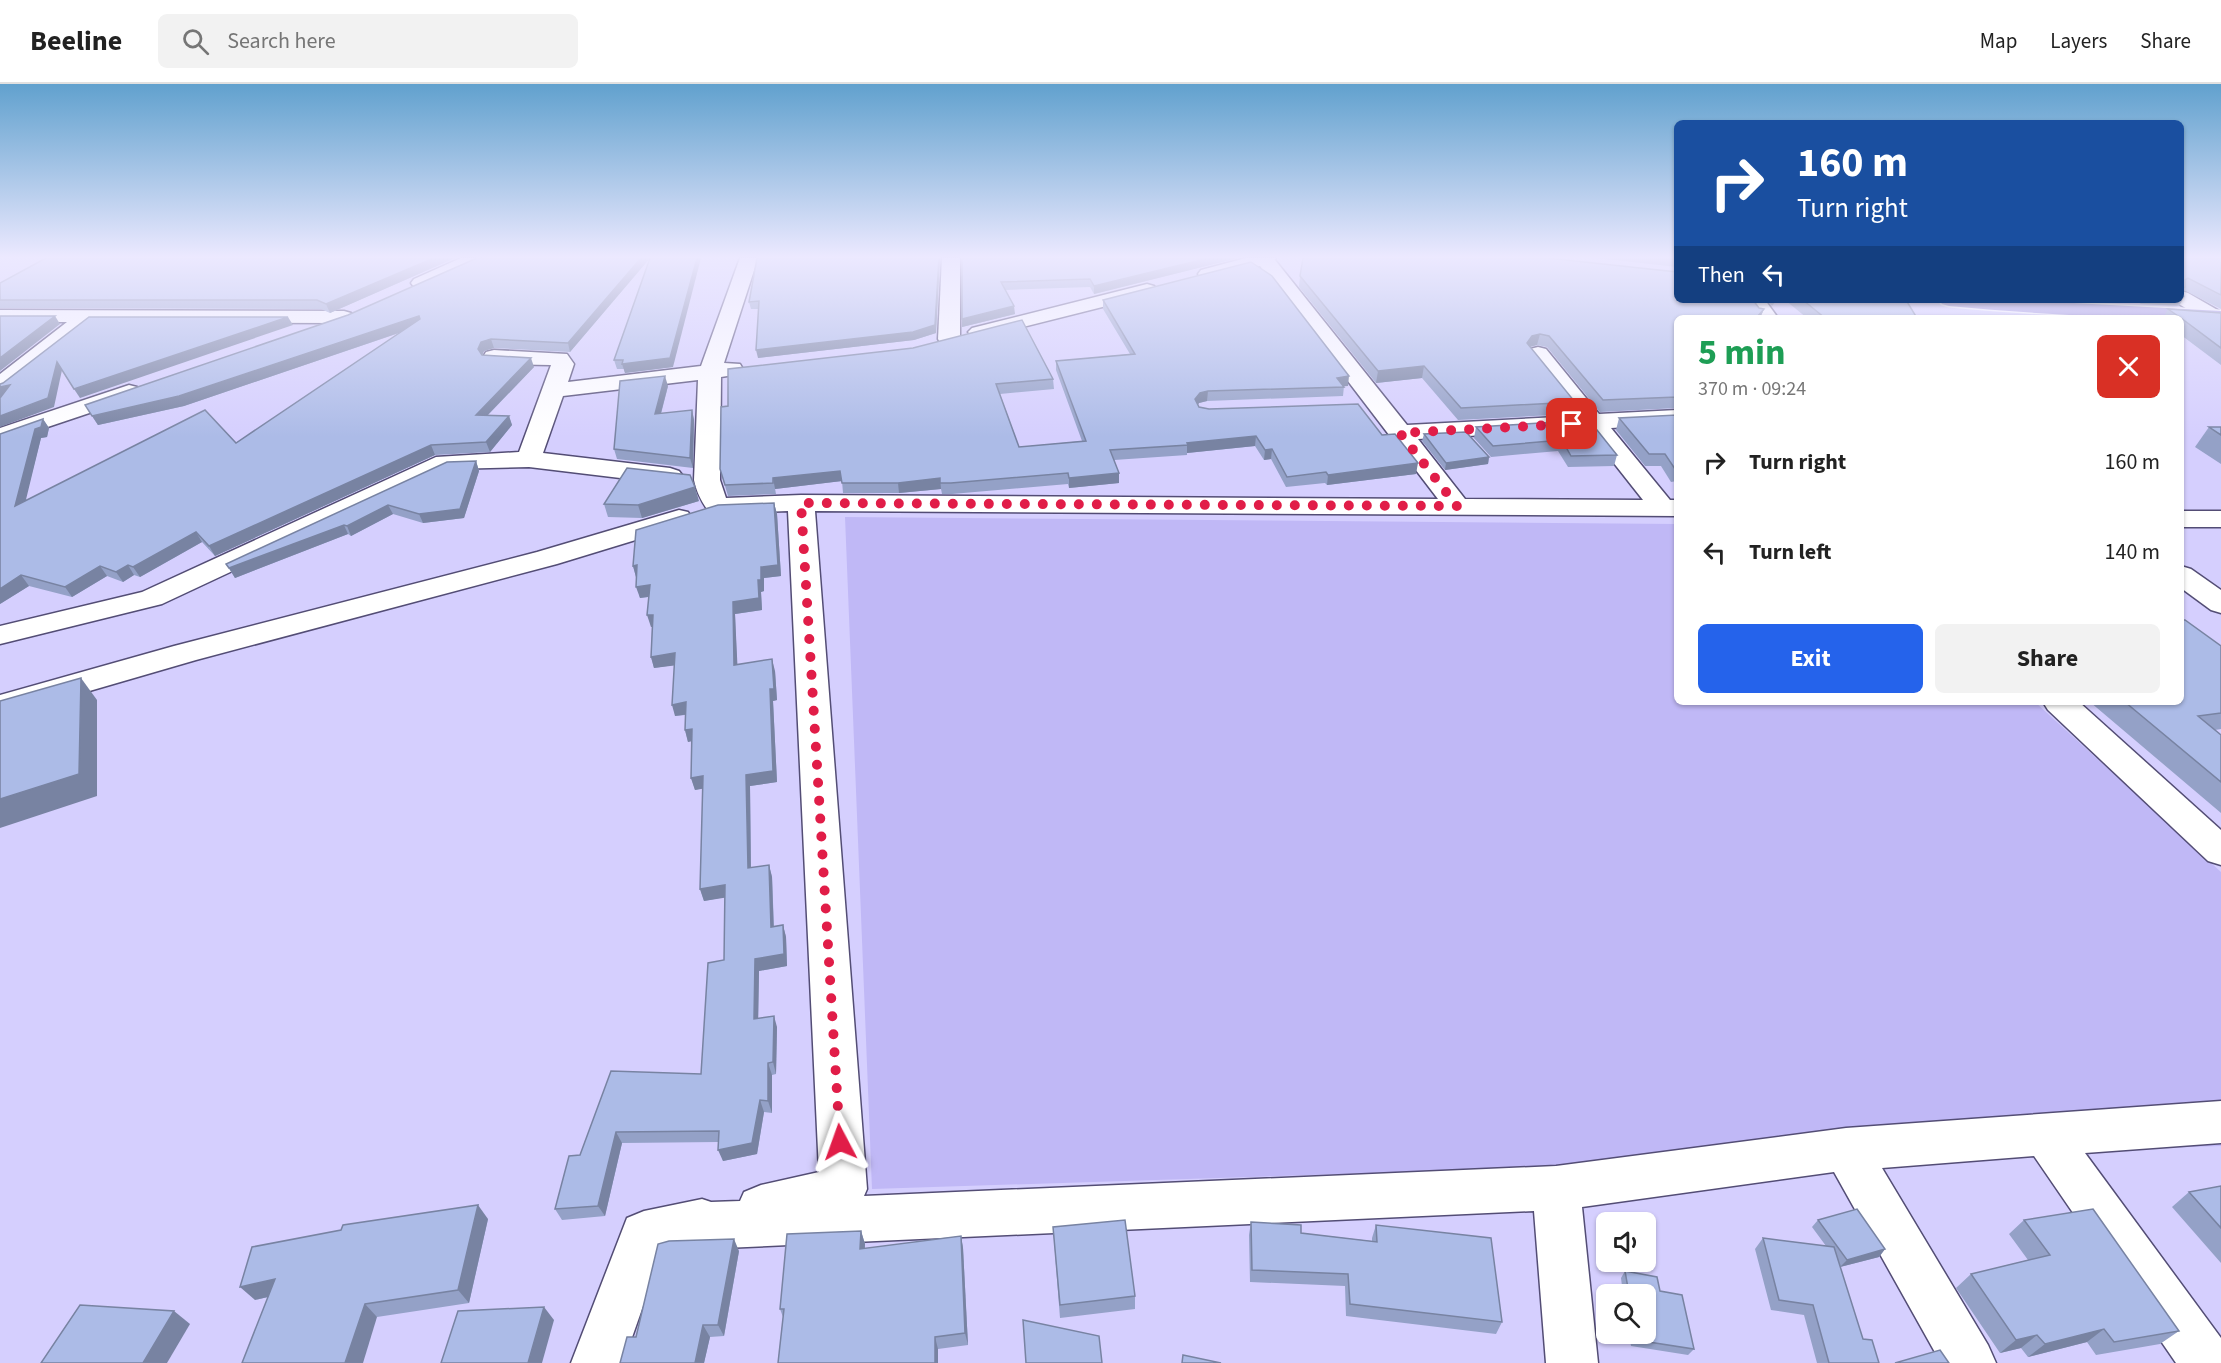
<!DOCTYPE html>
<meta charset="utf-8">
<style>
:root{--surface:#fff;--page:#f2f2f2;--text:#222;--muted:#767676;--line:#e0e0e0;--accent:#2563eb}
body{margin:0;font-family:"Source Sans 3",sans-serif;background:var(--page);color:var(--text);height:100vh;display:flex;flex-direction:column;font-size:22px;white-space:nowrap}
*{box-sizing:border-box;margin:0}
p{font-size:20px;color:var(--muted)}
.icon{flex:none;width:33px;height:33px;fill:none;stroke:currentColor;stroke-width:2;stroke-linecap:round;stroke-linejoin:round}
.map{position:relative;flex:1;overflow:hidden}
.panel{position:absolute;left:1674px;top:231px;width:510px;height:390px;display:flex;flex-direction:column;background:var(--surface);border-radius:9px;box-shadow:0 2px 4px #0004}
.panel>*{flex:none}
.hud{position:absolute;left:1674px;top:36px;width:510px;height:183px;border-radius:9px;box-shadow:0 2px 4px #0004;background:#1a4fa0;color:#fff;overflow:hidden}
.controls{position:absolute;left:1596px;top:1128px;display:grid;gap:12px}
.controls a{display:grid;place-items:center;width:60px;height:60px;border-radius:9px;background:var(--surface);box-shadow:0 2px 4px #0004;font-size:30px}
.pin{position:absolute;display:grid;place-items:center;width:51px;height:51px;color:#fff;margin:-26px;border-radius:12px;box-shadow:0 3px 9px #0006}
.me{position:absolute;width:66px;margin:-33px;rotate:356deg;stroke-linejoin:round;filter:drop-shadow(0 0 4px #0008)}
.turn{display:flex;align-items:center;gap:21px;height:126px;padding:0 24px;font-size:27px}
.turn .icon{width:78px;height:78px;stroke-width:2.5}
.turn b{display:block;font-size:42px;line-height:51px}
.then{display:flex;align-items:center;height:57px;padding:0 24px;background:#0003;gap:12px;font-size:22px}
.round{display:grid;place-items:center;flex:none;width:63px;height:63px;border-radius:9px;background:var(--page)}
.overview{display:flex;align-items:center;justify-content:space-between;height:102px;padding:0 24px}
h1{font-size:36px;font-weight:700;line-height:45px;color:#1e9e55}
.cta{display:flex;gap:12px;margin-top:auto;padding:12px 24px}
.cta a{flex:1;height:69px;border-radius:9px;background:var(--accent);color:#fff;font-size:24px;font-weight:700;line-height:69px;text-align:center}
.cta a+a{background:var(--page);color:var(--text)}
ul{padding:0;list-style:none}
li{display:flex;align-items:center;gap:18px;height:90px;padding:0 24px}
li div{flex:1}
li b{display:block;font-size:22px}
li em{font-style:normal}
header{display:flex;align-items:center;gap:36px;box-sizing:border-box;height:84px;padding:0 30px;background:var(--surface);border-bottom:2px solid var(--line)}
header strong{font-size:28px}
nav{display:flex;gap:33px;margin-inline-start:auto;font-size:21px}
.search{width:420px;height:54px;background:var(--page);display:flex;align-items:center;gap:15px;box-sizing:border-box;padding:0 21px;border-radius:9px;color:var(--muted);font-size:22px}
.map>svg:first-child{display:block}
.green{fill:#c0b8f6}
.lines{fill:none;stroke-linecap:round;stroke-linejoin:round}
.minor-casing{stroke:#534d75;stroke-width:3}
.highway-casing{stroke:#fff;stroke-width:3}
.minor{fill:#fff;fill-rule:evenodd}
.highway{fill:#9a8ed9;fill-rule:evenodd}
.wall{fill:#94a1c7}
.shaded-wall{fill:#7883a2}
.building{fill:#acbbe7;stroke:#7883a2;stroke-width:1.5}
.route{stroke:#e11d48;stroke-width:10;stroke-dasharray:0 18}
</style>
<header>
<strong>Beeline</strong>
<div class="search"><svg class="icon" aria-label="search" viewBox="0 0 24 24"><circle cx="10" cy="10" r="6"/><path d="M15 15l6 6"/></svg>Search here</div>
<nav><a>Map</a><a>Layers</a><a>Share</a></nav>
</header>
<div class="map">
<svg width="2221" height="1279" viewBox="0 0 2221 1279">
<rect width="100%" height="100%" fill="#d5cffe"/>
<path class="green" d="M845 433 1677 440V618H2035L2221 788V1062L872 1105Z"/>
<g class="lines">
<g class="minor-casing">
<g id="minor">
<path d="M461 174H486L484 178 428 203H414L411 199 414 195Z"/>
<path d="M740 174H758L724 279 740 280 743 285 740 290 721 293 720 396 726 414 801 411 1438 415 1260 182 1208 196 1201 194 1198 190 1201 186 1246 174H1276L1275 176 1407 341 1576 332 1527 270 1530 265 1538 263 1546 265 1599 330 1677 326V340L1611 344 1670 416H1677V432L815 427 867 1105 864 1112 1556 1082 1846 1044 2221 1017V1059L2085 1069 2221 1254V1279H2176L2034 1072 1882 1084 1988 1261 1996 1279H1941L1834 1088 1582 1123 1598 1279H1546L1534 1127 680 1166 661 1171 623 1279H571L627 1134 644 1127 702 1115 711 1118 740 1117 744 1108 761 1101 819 1088 788 427 718 430 709 428C701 417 697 409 694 396L698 296 563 312 543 369 670 384 679 387 683 392 679 397 670 400 529 383 450 385 162 520 0 560V542L142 508 436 373 519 368 551 281 494 280 486 278 483 273 486 268 494 266 567 270 574 280 568 298 701 282ZM1587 345 1643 416 1465 415 1418 355Z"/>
<path d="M942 174H960V255L957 260 949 261 941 260 938 255Z"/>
<path d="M1147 200 1154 202 1157 206 1154 210 979 254 972 252 968 248 972 244Z"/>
<path d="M2181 207 2188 209 2221 228V237H2207L2174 217 2181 216Z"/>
<path d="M1744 216H1765L1778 234H1757Z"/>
<path d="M0 226 344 227 351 229 354 233 351 237 344 239 93 238 8 306 0 308V290L67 238H0Z"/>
<path d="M129 301 137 303 141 308 137 313 0 359V344Z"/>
<path d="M679 426 688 428 692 434 688 440 557 480 196 576 0 633V611L174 562 537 468Z"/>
<rect x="2181" y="427" width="40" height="16"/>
<path d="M2181 482 2191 485 2221 506V529L2211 526 2181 504Z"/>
<path d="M2043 618H2079L2221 746V781L2208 777 2048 626Z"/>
</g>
</g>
<g class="highway-casing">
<path id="highway" d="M1939 216H2020L2221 227V239L2181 237V234C2103 234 2026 229 1949 222L1942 220Z"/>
</g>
<use href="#minor" class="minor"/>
<use href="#highway" class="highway"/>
</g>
<g class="wall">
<path d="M455 174 330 229 321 225 0 224V199Z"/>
<path d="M650 174 570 268 494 264 484 267 482 271 534 283 488 331 509 332 512 341 490 368 435 371 215 472 202 458 140 493 134 491 123 498 107 492 72 513 29 502 0 520 43 335 49 344 47 353 41 354 25 416 236 359 402 248 184 322 98 341 85 321Z"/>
<path d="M650 174 673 283 625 289 624 285H617L614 276Z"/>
<path d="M757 174H940L936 249 914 256 758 274 759 225H751L749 218Z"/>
<path d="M962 174H1238L1094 210 1090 203 1005 206 1015 230 962 243Z"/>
<path d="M1597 174H1677V183Z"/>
<path d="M2181 174H2221V225L2184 206 2182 209 2185 212 2179 222 2141 220 2135 216H2181Z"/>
<path d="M1300 192 1759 224 1764 225 1760 234H1677V324L1600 328 1547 263 1537 261 1530 263 1575 318 1572 330 1458 336 1422 294 1376 299 1299 203Z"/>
<path d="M1103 216 1348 302H1344L1343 312 1207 317 1199 319 1198 321 1199 323 1209 325 1382 351 1416 390 1327 401 1325 399 1286 403 1271 375 1264 376 1255 362 1187 369V371L1114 376 1119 389V399L1069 404 1068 400 952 410H942L941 405 899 409H843L842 397 775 405 776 410 728 412 720 385 721 323 1053 295 1054 305 1000 310 1019 363 1082 357 1056 286V277L1130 270 1103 225Z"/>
<path d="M1767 216H1777L1772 222Z"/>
<path d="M1785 216H1906L1917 234H1807Z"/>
<path d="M2168 225 2221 229V281L2181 251V234H2163Z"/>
<path d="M668 302 661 330 692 326 694 336 693 384 617 375 614 365Z"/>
<path d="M1677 331V397L1671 398 1661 382H1645L1616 346 1619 334Z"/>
<path d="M1589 336 1617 371 1614 382 1568 383 1558 367 1491 373 1474 354 1476 343Z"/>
<path d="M2209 343H2221V380L2195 363Z"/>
<path d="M1424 350 1489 373 1488 380 1445 386 1422 357Z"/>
<path d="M476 377 479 387 464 434 423 439 393 430 351 452 348 450 235 494 226 480Z"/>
<path d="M699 417 642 434 608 433 604 420Z"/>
<path d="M774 419 777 430 781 492 764 494V507L761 508 762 526 735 530 737 581 775 587 777 616 773 617 777 698 750 702 751 784 769 781 772 793 774 843 783 841 786 853 787 882 759 887 758 934 777 943 776 990 772 991V1029L764 1028 757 1070 723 1077 718 1058 622 1059 605 1132 562 1136 555 1125 580 1071 701 990 724 876 725 813 704 817 700 805 703 704 695 706 691 694 692 657 688 658 685 646V631L675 632 674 581 654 584 651 573 652 543H651L649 513 640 514 636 493 633 482Z"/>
<path d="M2221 562V645L2215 646 2221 651V729L2090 618H2181Z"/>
<path d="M2221 1102V1179L2172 1123 2189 1108Z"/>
<path d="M488 1135 469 1219 377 1233 268 1213 255 1216Z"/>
<path d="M1818 1136 1885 1165 1879 1173 1840 1183 1863 1255 1879 1279H1817L1804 1231 1771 1226 1755 1165 1763 1154 1826 1162 1812 1143Z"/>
<path d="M2024 1136 2179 1247 2160 1260 2096 1271 2087 1258 2028 1273 2021 1264 2000 1269 1956 1204 1971 1190 2028 1176 2009 1150Z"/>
<path d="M1251 1138 1301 1149 1372 1157V1154L1376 1141 1502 1238 1496 1250 1346 1232 1345 1202 1250 1198 1249 1151Z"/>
<path d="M1053 1143 1135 1212V1225L1060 1234Z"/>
<path d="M861 1147 865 1160V1165L961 1152 963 1164 968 1261 938 1265V1279H778L783 1233 780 1225Z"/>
<path d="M739 1167 724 1252 710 1253 704 1279H620L636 1253Z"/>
<path d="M1625 1187 1660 1207 1694 1265 1688 1271 1631 1262 1629 1250H1646V1210H1623L1621 1194Z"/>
</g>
<g class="shaded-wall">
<path d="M434 174H455L330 229 326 220Z"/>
<path d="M641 174H650L570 268 568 259Z"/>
<path d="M697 174H701L673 283 625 289 622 280Z"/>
<path d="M939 174H940L936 249 914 256 758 274 756 266Z"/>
<path d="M1209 174H1238L1094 210V202Z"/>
<path d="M1014 222 1015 230 962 243V235Z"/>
<path d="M1764 225 1760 234H1756Z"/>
<path d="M55 232 60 240 0 287V274Z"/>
<path d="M419 232 422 241 184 322 98 341 92 332Z"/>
<path d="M288 233 293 241 80 314 74 305Z"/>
<path d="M1540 250 1537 261 1529 263 1527 259 1532 252Z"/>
<path d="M491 255 494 264 484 267 481 274 478 265 481 258Z"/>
<path d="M531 274 534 283 479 340 476 331Z"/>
<path d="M57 278 62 286 54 323 0 343V332Z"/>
<path d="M1424 282 1422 294 1376 299 1378 287Z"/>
<path d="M665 292 668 302 658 340 655 330Z"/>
<path d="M1349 292 1348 302 1335 303 1337 294Z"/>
<path d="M10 301 16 311 0 314V303Z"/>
<path d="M1208 307 1207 317 1199 319 1194 325 1195 315 1200 309Z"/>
<path d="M692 326 694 336 693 384 690 374Z"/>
<path d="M509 332 512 341 490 368 486 358Z"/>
<path d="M43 335 49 344 47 353 41 354 22 432 15 422 35 345Z"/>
<path d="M1256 352 1255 362 1187 369V359Z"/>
<path d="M431 361 435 371 215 472 209 462Z"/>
<path d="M1272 365 1271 375 1264 376 1265 366Z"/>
<path d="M1489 373 1488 380 1445 386 1446 379Z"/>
<path d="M476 377 479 387 464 434 423 439 419 430Z"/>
<path d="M1418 379 1416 390 1327 401 1328 391Z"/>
<path d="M840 387 842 397 775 405 776 410 773 394Z"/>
<path d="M1119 389V399L1069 404V394Z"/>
<path d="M940 394 941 405 899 409 898 399Z"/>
<path d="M695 403 699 417 642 434 638 421Z"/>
<path d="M774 419 777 430 781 492 764 494V507L761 508 762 526 735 530 738 593 734 581 733 518 761 483Z"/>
<path d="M388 421 393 430 351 452 347 442Z"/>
<path d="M344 441 348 450 235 494 229 484Z"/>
<path d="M196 448 202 458 140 493 133 483Z"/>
<path d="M128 481 134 491 123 498 116 488Z"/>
<path d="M637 481 636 493 633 482Z"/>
<path d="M100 482 107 492 72 513 65 503Z"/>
<path d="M21 491 29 502 0 520V505Z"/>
<path d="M650 501 654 512 640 514 636 503Z"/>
<path d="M647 531H653L656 542 651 543Z"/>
<path d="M675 569 678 581 654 584 651 573Z"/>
<path d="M772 575 775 587 777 616 773 617 777 698 750 702 751 796 748 784 746 691 770 605Z"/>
<path d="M81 594 97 616V712L0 744V715Z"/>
<path d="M686 618 690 630 675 632 672 621Z"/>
<path d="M692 645 696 656 688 658 685 646Z"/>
<path d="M703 692 707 704 695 706 691 694Z"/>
<path d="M769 781 772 793 774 855 771 843Z"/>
<path d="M725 801 729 813 704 817 700 805Z"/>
<path d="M783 841 786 853 787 882 759 887 758 947 754 935 755 875Z"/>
<path d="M774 932 777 943 776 990 773 978Z"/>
<path d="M768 979 772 991V1029L768 1017Z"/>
<path d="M760 1016 764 1028 757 1070 723 1077 718 1066Z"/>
<path d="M616 1048 622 1059 605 1132 598 1122Z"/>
<path d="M478 1121 488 1135 469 1219 458 1206Z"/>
<path d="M861 1147 865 1160 864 1178 860 1165Z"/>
<path d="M961 1152 963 1164 968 1261 965 1249Z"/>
<path d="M734 1155 739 1167 724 1252 718 1241Z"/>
<path d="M1885 1165 1879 1173 1840 1183 1847 1176Z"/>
<path d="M275 1195 289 1208 255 1216 240 1203Z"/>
<path d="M365 1220 377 1233 363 1279H345Z"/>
<path d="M544 1223 554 1236 542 1279H528Z"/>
<path d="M174 1227 190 1240 167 1279H143Z"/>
<path d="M703 1241 710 1253 704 1279H695Z"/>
<path d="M2104 1245 2087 1258 2028 1273 2045 1260Z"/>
<path d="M2037 1251 2021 1264 2000 1269 2016 1256Z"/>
<path d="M935 1253 938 1265V1279H935Z"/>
</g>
<g class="building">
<path d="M46 174H434L326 220 317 216H0V199Z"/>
<path d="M477 174H641L568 259 491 255 481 258 478 265 482 271 531 274 476 331 509 332 486 358 431 361 209 462 196 448 133 483 128 481 116 488 100 482 65 503 21 491 0 505V350L43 335 41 343 35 345 15 422 205 326 236 359 420 235 419 232 179 312 92 332 85 321 348 231Z"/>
<path d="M650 174H697L670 274 622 280 623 276H614Z"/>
<path d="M757 174H939L935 241 913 248 756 266 759 217 749 218Z"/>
<path d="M962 174H1209L1094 202 1090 195 1001 198 1014 222 962 235Z"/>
<path d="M1303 174H1547L1677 188V216H1753L1759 224 1764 225 1757 233 1758 234H1677V313L1603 316 1549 252 1540 250 1532 252 1527 259 1575 318 1461 324 1424 282 1378 287 1300 192Z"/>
<path d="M2181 174H2221V211L2188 194 2185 196V203L2181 205Z"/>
<path d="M1251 178 1272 192 1349 292 1337 294 1344 303 1208 307 1200 309 1195 315 1199 323 1209 325 1358 320 1382 351 1395 350 1418 379 1328 391 1326 388 1287 393 1272 365 1265 366 1256 352 1187 359 1188 361 1110 366 1119 389 1069 394 1068 389 951 399H940V394L898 399H842L840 387 773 394V399L725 401 720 385 721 323 728 322V285L913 264 1022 236 1053 295 996 300 1019 363 1086 357 1056 277 1135 270 1103 216Z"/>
<path d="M1803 216H1906L1917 234H1825Z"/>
<path d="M2168 225 2221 229V264L2181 234Z"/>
<path d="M0 232H55L0 274Z"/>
<path d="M89 233H288L74 305 57 278 48 314 0 332V314L10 301 0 303V300L3 299Z"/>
<path d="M665 292 655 330 692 326 690 374 614 365 620 297Z"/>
<path d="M1677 331V385H1675L1665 370H1649L1619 334Z"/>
<path d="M1589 336 1617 371 1571 372 1562 356 1493 362 1476 343Z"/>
<path d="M2209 343H2221V351Z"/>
<path d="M1466 348 1489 373 1446 379 1424 350Z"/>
<path d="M476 377 460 425 419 430 388 421 347 442 344 441 229 484 226 480 447 378Z"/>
<path d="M627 384 690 391 695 403 638 421 604 420Z"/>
<path d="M774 419 778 481 761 483V496H758L759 514 733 518 734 581 772 575 774 605H770L773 687 746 691 748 784 769 781 771 843 783 841 784 870 755 875 754 935 774 932 773 978 768 979V1017L760 1016 752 1059 718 1066 719 1047 616 1048 598 1122 555 1125 569 1072 580 1071 611 987 701 990 708 879 724 876 725 801 700 805 703 692 691 694 692 645 685 646 686 618 672 621 675 569 651 573 653 531H647L650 501 636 503 637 481 633 482 636 446 718 421Z"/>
<path d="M2181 536H2185L2221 562V629L2198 632 2221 651V698L2125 618H2181Z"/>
<path d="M81 594 79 690 0 715V617Z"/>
<path d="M2221 1102V1144L2189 1108Z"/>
<path d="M478 1121 458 1206 365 1220 345 1279H242L275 1195 240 1203 252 1163 341 1146 343 1141Z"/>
<path d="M1857 1125 1885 1165 1847 1176 1818 1136Z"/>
<path d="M2093 1125 2179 1247 2114 1258 2104 1245 2045 1260 2037 1251 2016 1256 1971 1190 2050 1171 2024 1136Z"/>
<path d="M1125 1136 1135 1212 1060 1221 1053 1143Z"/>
<path d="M1251 1138 1301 1141V1149L1377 1158 1376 1141 1491 1154 1502 1238 1350 1220 1348 1190 1252 1186Z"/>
<path d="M861 1147 860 1165 961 1152 965 1249 935 1253V1279H778L784 1225H780L787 1150Z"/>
<path d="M1763 1154 1834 1163 1863 1255 1872 1256 1879 1279H1829L1813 1221 1779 1216Z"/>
<path d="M734 1155 718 1241H703L695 1279H620L627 1253H636L658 1160 669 1157Z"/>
<path d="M1625 1187 1657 1193 1660 1207 1682 1211 1694 1265 1636 1256 1635 1250H1646V1210H1629Z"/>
<path d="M80 1221 174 1227 143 1279H41Z"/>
<path d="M544 1223 528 1279H441L458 1227Z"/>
<path d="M1023 1236 1099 1252 1102 1279H1026Z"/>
<path d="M1940 1266 1949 1279H1895Z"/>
<path d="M1183 1271 1221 1279H1182Z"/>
</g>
<linearGradient id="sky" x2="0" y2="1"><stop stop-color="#61a1ce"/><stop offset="0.49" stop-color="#ece9ff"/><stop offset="1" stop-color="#ece9ff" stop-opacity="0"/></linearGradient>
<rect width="2221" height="353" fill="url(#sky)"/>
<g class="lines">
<path class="route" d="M840 1058 801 419 1457 422 1400 349 1572 340"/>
</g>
</svg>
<div class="controls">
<a><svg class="icon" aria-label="sound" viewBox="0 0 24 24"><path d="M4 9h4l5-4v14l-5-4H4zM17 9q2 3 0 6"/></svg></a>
<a><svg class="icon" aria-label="search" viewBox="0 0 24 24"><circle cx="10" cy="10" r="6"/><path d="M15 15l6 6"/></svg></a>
</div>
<div class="pin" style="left:1572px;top:340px;background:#d93025"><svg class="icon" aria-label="arrive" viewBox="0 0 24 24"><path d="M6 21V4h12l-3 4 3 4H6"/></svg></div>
<svg class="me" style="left:840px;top:1058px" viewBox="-20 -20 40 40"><path d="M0-17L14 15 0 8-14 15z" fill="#e11d48" stroke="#fff" stroke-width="4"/></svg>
<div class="hud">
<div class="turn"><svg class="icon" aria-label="right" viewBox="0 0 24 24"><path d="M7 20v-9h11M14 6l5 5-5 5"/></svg><div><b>160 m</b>Turn right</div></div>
<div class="then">Then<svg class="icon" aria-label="left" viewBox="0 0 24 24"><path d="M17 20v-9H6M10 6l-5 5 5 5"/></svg></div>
</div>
<section class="panel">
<div class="overview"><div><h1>5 min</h1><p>370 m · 09:24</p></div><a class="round" style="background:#d93025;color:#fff"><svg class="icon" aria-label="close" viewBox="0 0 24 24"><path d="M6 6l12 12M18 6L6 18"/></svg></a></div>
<ul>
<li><svg class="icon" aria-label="right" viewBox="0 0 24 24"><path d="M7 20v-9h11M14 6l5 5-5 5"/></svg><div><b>Turn right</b></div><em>160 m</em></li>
<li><svg class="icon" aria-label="left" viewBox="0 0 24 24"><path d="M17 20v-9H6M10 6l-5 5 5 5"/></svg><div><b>Turn left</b></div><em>140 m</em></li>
</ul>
<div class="cta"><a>Exit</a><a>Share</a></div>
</section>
</div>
